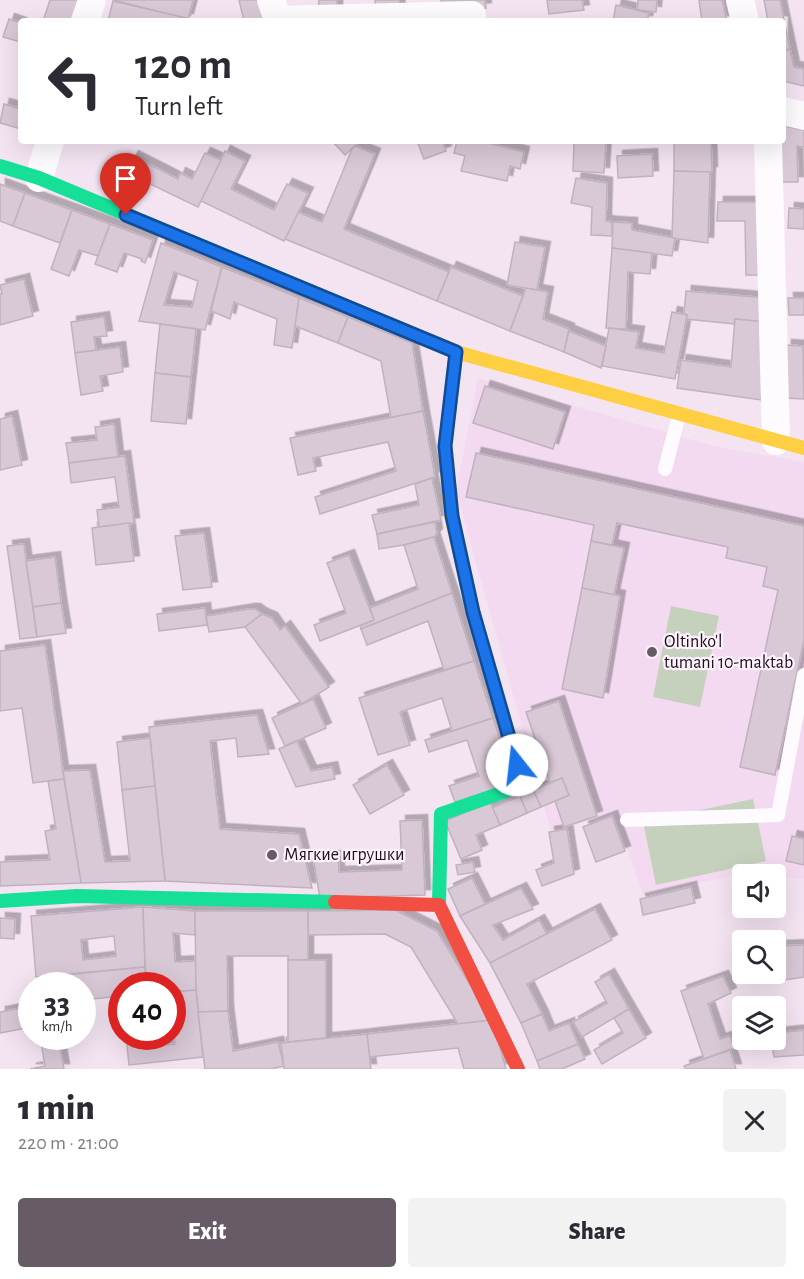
<!DOCTYPE html>
<meta charset="utf-8">
<style>
:root{--surface:#fff;--page:#f2f2f3;--text:#2b2b33;--muted:#7c7c81;--accent:#675b66}
body{margin:0;font-family:"Alegreya Sans",sans-serif;background:var(--page);color:var(--text);height:100vh;display:flex;flex-direction:column;font-size:22px;white-space:nowrap}
*{box-sizing:border-box;margin:0}
p{font-size:20px;color:var(--muted)}
.icon{flex:none;width:33px;height:33px;fill:none;stroke:currentColor;stroke-width:2;stroke-linecap:round;stroke-linejoin:round}
.map{position:relative;height:1069px;overflow:hidden}
.drawer{display:flex;flex-direction:column;background:var(--surface);flex:1}
.drawer>*{flex:none}
.banner{position:absolute;left:18px;top:18px;width:768px;height:126px;border-radius:6px;box-shadow:0 6px 24px #0002;background:#fff;color:var(--text);overflow:hidden}
.buttons{position:absolute;left:732px;top:864px;display:grid;gap:12px}
.buttons a{display:grid;place-items:center;width:54px;height:54px;border-radius:6px;background:var(--surface);box-shadow:0 6px 24px #0002;font-size:30px}
.speed{position:absolute;left:18px;top:972px;display:flex;gap:12px;font-size:30px;font-weight:700;text-align:center}
.speed>*{display:grid;place-content:center;width:78px;height:78px;border-radius:50%;background:var(--surface);box-shadow:0 6px 24px #0002;line-height:1}
.speed small{font-size:15px;font-weight:400}
.speed .limit{border:9px solid #d22;background:#fff;color:#111}
.pin{position:absolute;display:grid;place-items:center;width:51px;height:51px;color:#fff;margin:-62px -26px;border-radius:50% 50% 50% 0;rotate:-45deg;box-shadow:0 0 6px #0007}
.pin .icon{rotate:45deg}
.me{position:absolute;width:66px;margin:-33px;rotate:344deg;stroke-linejoin:round;filter:drop-shadow(0 0 4px #0008)}
.turn{display:flex;align-items:center;gap:21px;height:126px;padding:0 18px;font-size:27px}
.turn .icon{width:78px;height:78px;stroke-width:2.5}
.turn b{display:block;font-size:42px;line-height:51px}
.round{display:grid;place-items:center;flex:none;width:63px;height:63px;border-radius:6px;background:var(--page)}
.overview{display:flex;align-items:center;justify-content:space-between;height:102px;padding:0 18px}
h1{font-size:36px;font-weight:800;line-height:45px}
.primary-button{display:flex;gap:12px;margin-top:auto;padding:12px 18px}
.primary-button a{flex:1;height:69px;border-radius:6px;background:var(--accent);color:#fff;font-size:24px;font-weight:800;line-height:69px;text-align:center}
.primary-button a+a{background:var(--page);color:var(--text)}
.map>svg:first-child{display:block}
.built{fill:#f3daf1}
.green{fill:#c6d1bd}
.building{fill:#d9c8d6;stroke:#bfb2bd;stroke-width:1.5;fill-rule:evenodd;filter:url(#shadow)}
.lines{fill:none;stroke-linecap:round;stroke-linejoin:round}
.lane{stroke:#fdfbfd;stroke-width:14}
.street{stroke:#fdfbfd;stroke-width:28}
.fast{stroke:#16e098;stroke-width:14}
.slow{stroke:#ffcf43;stroke-width:14}
.jam{stroke:#f24e42;stroke-width:14}
.route-casing{stroke:#114b97;stroke-width:15}
.route{stroke:#1a73e8;stroke-width:10}
.poi-dot{fill:#675b66;stroke:#fdf1fc;stroke-width:2}
.labels{text-anchor:middle;dominant-baseline:central;stroke-width:4.5;stroke-linejoin:round;paint-order:stroke}
.poi-label{font-size:18px;fill:#1b111a;stroke:#fdf1fc;text-anchor:start}
</style>
<div class="map">
<svg width="804" height="1069" viewBox="0 0 804 1069">
<defs>
<filter id="shadow"><feDropShadow dx="5.5" dy="-5.5" stdDeviation="0" flood-color="#0004"/></filter>
</defs>
<rect width="100%" height="100%" fill="#f4e4f2"/>
<path class="built" d="M478 378 718 447 804 462V879L748 873 643 894 614 813 551 831 456 491Z"/>
<g class="green">
<path d="M671 606 719 616 700 707 653 697Z"/>
<path d="M753 799 766 861 656 885 643 822Z"/>
</g>
<g class="building">
<path d="M50 0H87L81 21H43Z"/>
<path d="M113 0H193L188 19Z"/>
<path d="M239 0H262L267 21H244Z"/>
<path d="M319 0H337V17H318Z"/>
<path d="M375 0H399L400 16 376 17Z"/>
<path d="M441 0H485L486 8 443 13Z"/>
<path d="M547 0H582L584 10 549 14Z"/>
<path d="M638 0H657L656 12 637 10Z"/>
<path d="M699 0H722L727 21H702Z"/>
<path d="M764 0H780L790 49 783 51V21H768Z"/>
<path d="M113 1 186 18 185 21H108Z"/>
<path d="M616 5 649 13 647 21H613Z"/>
<path d="M9 19 21 23V42L3 37Z"/>
<path d="M790 49 794 67 804 69V86L783 81V51Z"/>
<path d="M21 97V129L0 123 4 104 18 108Z"/>
<path d="M783 126 804 130V147L797 146 798 182H782L781 141H783Z"/>
<path d="M332 141H360L345 155Z"/>
<path d="M417 141H442L446 151 424 159Z"/>
<path d="M457 141H479L524 152 520 169 510 166 507 181 461 171 465 156 454 153Z"/>
<path d="M574 141H606L604 173 573 171Z"/>
<path d="M674 141H711L712 172 674 171Z"/>
<path d="M355 146 375 154 344 229 449 272 437 301 285 239 298 212 322 222 352 149Z"/>
<path d="M225 151 245 161 231 189 274 210 287 184 308 193 284 241 201 201Z"/>
<path d="M205 153 221 160 198 207 125 172 133 156 178 179 180 173 192 179Z"/>
<path d="M652 154 653 176 618 178 617 156Z"/>
<path d="M674 171 710 172 708 243 672 238Z"/>
<path d="M576 178 607 183 606 221 612 222V236L591 235 592 207 571 203Z"/>
<path d="M0 184 25 193 13 226 0 221Z"/>
<path d="M25 193 72 210 60 243 13 226Z"/>
<path d="M718 202H766L767 275H746L745 221H717Z"/>
<path d="M789 208 804 209V229L788 228Z"/>
<path d="M72 210 110 224 98 256 79 250 69 276 51 269Z"/>
<path d="M613 222 632 223V230L675 238 672 256 612 248Z"/>
<path d="M110 224 153 240 145 263 141 261 142 259 124 253 117 272 95 264Z"/>
<path d="M515 242 545 247 537 290 507 285Z"/>
<path d="M161 243 222 267 205 330 139 321ZM174 272 198 281 192 307 164 305Z"/>
<path d="M612 248 652 253 650 274 628 272 626 329 606 328Z"/>
<path d="M222 267 299 298 292 348 274 345 277 319 234 302 230 319 211 311Z"/>
<path d="M451 267 523 296 510 331 437 301Z"/>
<path d="M24 279 33 316 0 325V294H2L0 285Z"/>
<path d="M526 288 548 292 543 319 569 329 564 352 510 331Z"/>
<path d="M686 291 767 298 765 322 735 319 734 324 686 319 687 315 684 314Z"/>
<path d="M299 298 348 317 338 343 295 326Z"/>
<path d="M788 298H804V315H789Z"/>
<path d="M672 312 687 315 675 379 602 366 609 328 639 332 636 348 664 353Z"/>
<path d="M104 317 107 336 94 337 96 350 75 353 71 322Z"/>
<path d="M348 317 412 343 423 411 391 418 381 361 338 343Z"/>
<path d="M735 319 767 322 761 400 677 388 681 360 731 367Z"/>
<path d="M160 324 196 329 191 377 155 373Z"/>
<path d="M569 331 606 346 601 368 564 352Z"/>
<path d="M786 345 803 346 804 399 785 398Z"/>
<path d="M120 347 123 372 100 376 103 391 81 395 75 353Z"/>
<path d="M155 373 191 377 186 424 151 421Z"/>
<path d="M485 386 565 412 553 449 473 423Z"/>
<path d="M423 411 435 477 320 514 315 497 396 471 388 442 313 458 316 471 298 475 290 438Z"/>
<path d="M12 416 22 465 0 470V419Z"/>
<path d="M114 424 118 457 69 463 66 443 97 440 95 427Z"/>
<path d="M476 453 804 526V640L775 775 740 767 778 590 763 586 767 567 726 558 728 547 617 523 612 545 591 541 594 525 466 497Z"/>
<path d="M125 456 134 523 99 527 97 510 119 507 115 477 71 483 69 463Z"/>
<path d="M432 478 441 520 377 534 372 515 419 505 415 484Z"/>
<path d="M435 522 437 534 434 537 404 545 379 549 377 534Z"/>
<path d="M129 523 134 561 96 565 92 528Z"/>
<path d="M204 533 212 587 183 590 175 536Z"/>
<path d="M434 537 452 593 361 629 360 626 374 620 370 608 418 589 404 545Z"/>
<path d="M591 541 624 548 614 595 582 588Z"/>
<path d="M24 544 37 637 20 639 7 546Z"/>
<path d="M349 555 374 620 320 641 314 625 346 613 327 563Z"/>
<path d="M55 557 61 603 33 607 26 561Z"/>
<path d="M582 588 620 596 603 698 562 689Z"/>
<path d="M452 593 474 661 444 670 428 621 367 645 361 629Z"/>
<path d="M61 603 66 633 37 637 33 607Z"/>
<path d="M205 608 207 625 159 631 157 614Z"/>
<path d="M249 609H255L262 614 245 627 209 632 206 616Z"/>
<path d="M262 614 272 618 280 630 285 626 329 687 302 704 245 627Z"/>
<path d="M45 645 64 779 33 783 22 708 0 711V651Z"/>
<path d="M474 661 493 718 452 731 442 698 400 712 410 745 378 755 359 698Z"/>
<path d="M313 699 326 728 285 746 272 718Z"/>
<path d="M559 701 597 816 564 827 555 801 569 795 562 778 550 783 526 712Z"/>
<path d="M257 715 269 754 238 757 236 738 210 741 220 829 299 834 312 888 165 881 149 727Z"/>
<path d="M493 718 514 783 455 802 449 786 479 776 467 740 429 752 425 740Z"/>
<path d="M150 738 155 786 122 790 117 742Z"/>
<path d="M297 741 311 771 332 767 335 779 296 787 279 749Z"/>
<path d="M387 765 404 795 370 814 353 785Z"/>
<path d="M90 770 105 862 130 861 122 790 155 786 165 881 81 883 63 771Z"/>
<path d="M562 778 569 795 541 807 533 790Z"/>
<path d="M64 779 81 883 0 886V862L50 860 45 831 56 829 48 781Z"/>
<path d="M533 790 541 807 527 813 520 796Z"/>
<path d="M520 796 527 813 500 825 492 808Z"/>
<path d="M490 802 500 825 476 835 482 850 461 859 445 821Z"/>
<path d="M612 816 625 851 596 862 583 827Z"/>
<path d="M422 820 425 895 320 898 313 857 338 856 339 872 402 870 400 821Z"/>
<path d="M567 829 574 874 542 886 536 870 554 863 549 832Z"/>
<path d="M792 836 804 839V865L786 861Z"/>
<path d="M473 862 475 872 458 875 456 865Z"/>
<path d="M472 878 485 904 460 916 448 889Z"/>
<path d="M691 887 695 903 643 915 640 899Z"/>
<path d="M521 888 533 909 493 925 503 940 539 920 547 934 490 963 460 916Z"/>
<path d="M143 907 145 967 36 977 31 916ZM114 936 116 956 83 960 81 940Z"/>
<path d="M143 907 195 911V935L173 933 175 962 196 961V990L172 992V986H146Z"/>
<path d="M595 909 612 940 527 984 542 1014 521 1023 490 963Z"/>
<path d="M395 910 437 931 492 1020 458 1024 411 947 385 934 308 935V911Z"/>
<path d="M195 911H308V960H288V956H227L228 1011 198 1012 196 990Z"/>
<path d="M0 918 15 919 14 939 0 938Z"/>
<path d="M804 945V977L785 980 781 946Z"/>
<path d="M288 960H326V1038L288 1042Z"/>
<path d="M145 967 146 986H122V996L82 1000V986H46L45 977Z"/>
<path d="M609 974 629 1009 582 1037 573 1022 607 1003 595 982Z"/>
<path d="M723 976 731 993 708 1004 720 1039 730 1036 734 1048 704 1059 681 991Z"/>
<path d="M196 990 203 1057 129 1065 126 1036H148L149 1047 175 1044 172 1023V992Z"/>
<path d="M32 1006V1027L0 1033V1012Z"/>
<path d="M629 1009 646 1038 602 1064 594 1050 623 1033 614 1018Z"/>
<path d="M228 1011 233 1051 278 1042 284 1066 271 1069H205L198 1012Z"/>
<path d="M542 1014 549 1031 569 1023 578 1044 537 1061 521 1023Z"/>
<path d="M492 1020 506 1069H464L458 1048 369 1057 367 1034Z"/>
<path d="M804 1030V1055L774 1057 771 1040H776V1033Z"/>
<path d="M367 1034 371 1069H284L281 1043Z"/>
<path d="M40 1036H58L64 1069H30L45 1066Z"/>
<path d="M578 1044 585 1059 562 1069H540L537 1061Z"/>
<path d="M730 1050 736 1069H685L684 1066Z"/>
</g>
<g class="lines">
<g class="lane">
<path d="M665 469 679 415"/>
<path d="M627 820 778 815 804 675"/>
</g>
<g class="street">
<path d="M271 0 278 20 472 15"/>
<path d="M740 0 745 21"/>
<path d="M85 21 92 0"/>
<path d="M783 111 804 116"/>
<path d="M768 141 776 441"/>
<path d="M39 178 50 141"/>
</g>
<g class="fast">
<path d="M0 166 39 178 413 334"/>
<path d="M0 901 77 896 335 902"/>
<path d="M439 905 441 814 504 792 520 782 517 765 473 612 465 576"/>
</g>
<g class="slow">
<path d="M413 334 456 352 804 448"/>
<path d="M456 352 445 446 451 516 465 576"/>
</g>
<path class="jam" d="M335 902 439 905 518 1069"/>
</g>
<g class="lines">
<g class="route-casing">
<path id="route" d="M126 215 456 352 445 446 452 516 473 612 517 765"/>
</g>
<use href="#route" class="route"/>
</g>
<g class="poi-dot">
<circle cx="652" cy="652" r="6"/>
<circle cx="272" cy="855" r="6"/>
</g>
<g class="labels">
<g class="poi-label">
<text x="664" y="642">Oltinko'l<tspan x="664" dy="21">tumani 10-maktab</tspan></text>
<text x="284" y="855">Мягкие игрушки</text>
</g>
</g>
</svg>
<div class="buttons">
<a><svg class="icon" aria-label="sound" viewBox="0 0 24 24"><path d="M4 9h4l5-4v14l-5-4H4zM17 9q2 3 0 6"/></svg></a>
<a><svg class="icon" aria-label="search" viewBox="0 0 24 24"><circle cx="10" cy="10" r="6"/><path d="M15 15l6 6"/></svg></a>
<a><svg class="icon" aria-label="layers" viewBox="0 0 24 24"><path d="M12 4l9 5-9 5-9-5zM3 14l9 5 9-5"/></svg></a>
</div>
<div class="speed"><div>33<small>km/h</small></div><div class="limit">40</div></div>
<div class="pin" style="left:126px;top:215px;background:#d93025"><svg class="icon" aria-label="arrive" viewBox="0 0 24 24"><path d="M6 21V4h12l-3 4 3 4H6"/></svg></div>
<svg class="me" style="left:517px;top:765px" viewBox="-20 -20 40 40"><circle r="19" fill="#fff"/><path d="M0-13L10 11 0 6-10 11z" fill="#1a73e8"/></svg>
<div class="banner">
<div class="turn"><svg class="icon" aria-label="left" viewBox="0 0 24 24"><path d="M17 20v-9H6M10 6l-5 5 5 5"/></svg><div><b>120 m</b>Turn left</div></div>
</div>
</div>
<section class="drawer">
<div class="overview"><div><h1>1 min</h1><p>220 m · 21:00</p></div><a class="round"><svg class="icon" aria-label="close" viewBox="0 0 24 24"><path d="M6 6l12 12M18 6L6 18"/></svg></a></div>
<div class="primary-button"><a>Exit</a><a>Share</a></div>
</section>
